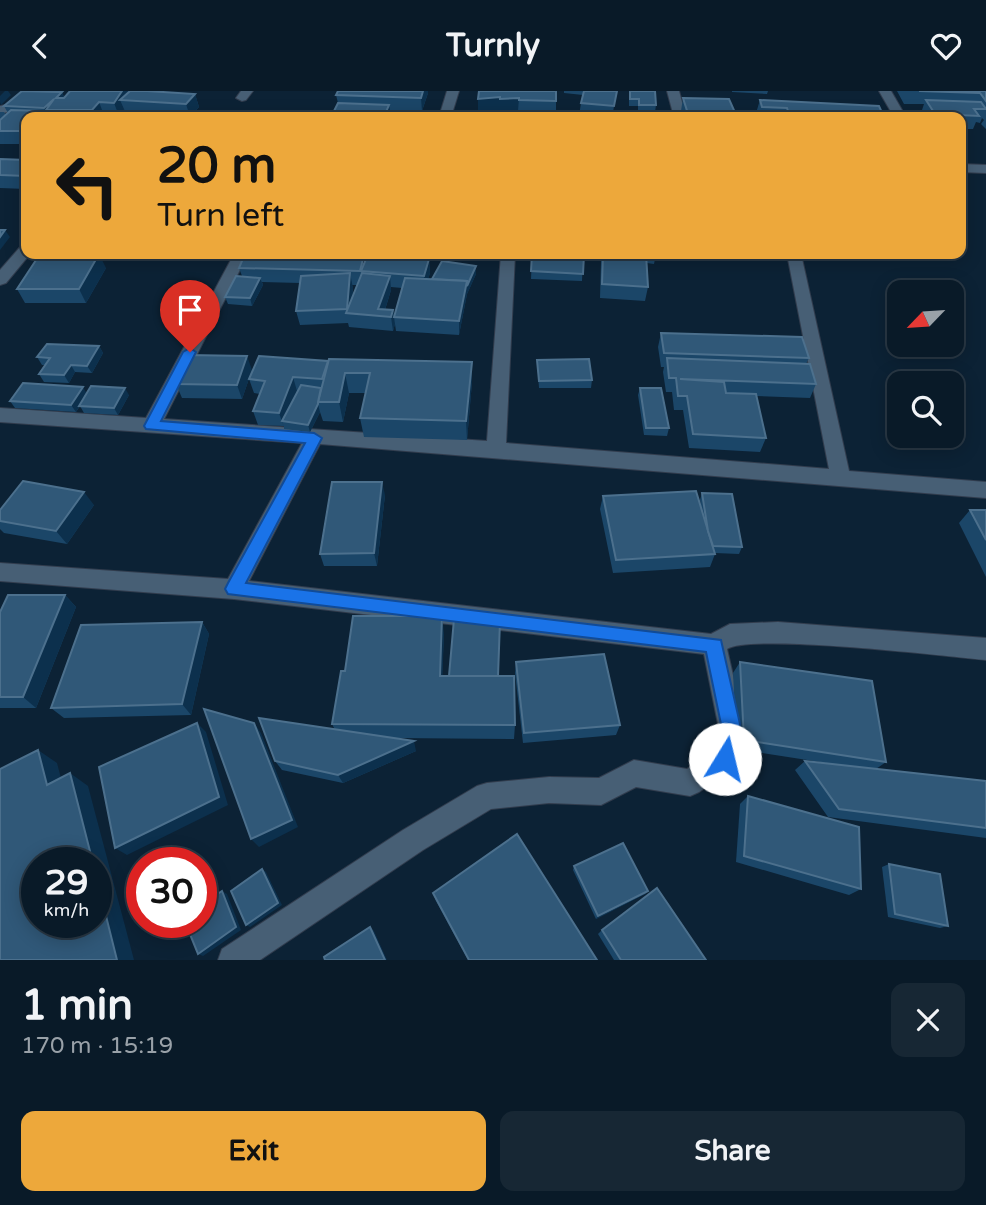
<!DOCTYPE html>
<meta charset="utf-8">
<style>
:root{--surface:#091a28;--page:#172734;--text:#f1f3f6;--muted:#99a1a8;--line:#293845;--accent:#eda83b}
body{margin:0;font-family:"Varela Round",sans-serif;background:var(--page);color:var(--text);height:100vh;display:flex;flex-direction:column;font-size:26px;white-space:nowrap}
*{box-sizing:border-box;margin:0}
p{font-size:23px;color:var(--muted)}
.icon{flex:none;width:38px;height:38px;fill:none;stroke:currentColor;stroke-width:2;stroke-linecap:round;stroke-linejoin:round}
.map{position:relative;height:869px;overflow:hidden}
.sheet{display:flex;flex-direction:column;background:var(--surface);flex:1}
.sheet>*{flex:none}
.guide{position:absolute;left:21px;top:21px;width:945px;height:147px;border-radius:14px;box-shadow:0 4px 18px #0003,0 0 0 2px var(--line);background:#eda83b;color:#111;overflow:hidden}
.needle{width:46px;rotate:245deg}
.controls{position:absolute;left:887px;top:189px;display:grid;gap:14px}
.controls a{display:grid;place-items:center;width:77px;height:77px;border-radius:14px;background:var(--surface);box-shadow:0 4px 18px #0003,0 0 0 2px var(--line);font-size:35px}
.speed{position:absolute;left:21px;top:756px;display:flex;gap:14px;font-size:35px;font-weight:700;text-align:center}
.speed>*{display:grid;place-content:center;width:91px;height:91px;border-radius:50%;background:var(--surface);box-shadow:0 4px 18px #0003,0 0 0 2px var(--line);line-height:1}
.speed small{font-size:18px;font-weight:400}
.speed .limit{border:10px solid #d22;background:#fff;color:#111}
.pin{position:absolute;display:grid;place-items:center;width:60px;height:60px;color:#fff;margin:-72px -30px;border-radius:50% 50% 50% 0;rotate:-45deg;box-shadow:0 0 7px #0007}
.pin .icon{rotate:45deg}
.me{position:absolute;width:77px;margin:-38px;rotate:9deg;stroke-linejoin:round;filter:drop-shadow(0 0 5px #0008)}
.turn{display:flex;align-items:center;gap:24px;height:147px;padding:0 21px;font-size:32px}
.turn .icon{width:91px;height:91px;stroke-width:2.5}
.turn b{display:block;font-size:49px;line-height:60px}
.round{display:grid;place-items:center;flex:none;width:74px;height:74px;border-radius:14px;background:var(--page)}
.head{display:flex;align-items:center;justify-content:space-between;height:119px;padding:0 21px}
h1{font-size:42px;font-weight:700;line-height:52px}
.button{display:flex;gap:14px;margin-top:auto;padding:14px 21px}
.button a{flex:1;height:80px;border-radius:14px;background:var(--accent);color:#111;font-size:28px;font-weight:700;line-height:80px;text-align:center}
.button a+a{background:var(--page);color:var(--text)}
header{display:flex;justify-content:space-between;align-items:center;height:91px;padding:0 21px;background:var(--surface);font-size:32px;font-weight:700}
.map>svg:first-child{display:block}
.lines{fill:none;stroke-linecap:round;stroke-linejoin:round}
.minor-casing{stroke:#323d4e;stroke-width:2}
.minor{fill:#475f75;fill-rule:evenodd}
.wall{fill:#1b4668;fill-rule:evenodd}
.shaded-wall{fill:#0c304d}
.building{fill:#305878;stroke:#4c708d;stroke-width:2}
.route{fill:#1a73e8;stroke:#114b97;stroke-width:2}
</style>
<header><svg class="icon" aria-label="back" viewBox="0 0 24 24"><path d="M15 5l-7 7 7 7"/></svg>Turnly<svg class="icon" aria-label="heart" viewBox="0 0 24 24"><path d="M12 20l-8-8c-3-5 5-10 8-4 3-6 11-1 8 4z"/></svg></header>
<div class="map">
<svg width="986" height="869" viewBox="0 0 986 869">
<rect width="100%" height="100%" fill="#0c2235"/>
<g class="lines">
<g class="minor-casing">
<g id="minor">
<path d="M29 0H42L24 16 0 23V15L16 12Z"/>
<path d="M241 0H253L246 9 242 10 236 7Z"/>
<path d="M447 0H459L451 26H439Z"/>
<path d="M667 0H679L686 26H674Z"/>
<path d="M879 0H891L906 26H894Z"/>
<path d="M961 73 986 74V82L961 81Z"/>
<path d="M26 154V163H30L6 192 0 194V179L21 155Z"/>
<path d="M234 163H248L164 328 487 350 501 163H515L506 352 829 378 787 163H801L849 380 986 391V407L320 353 249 490 711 543 730 533 778 531 986 547V569C945 565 751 542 727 558L744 633 738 668 734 677 699 701 690 705 636 696 601 714 549 712 491 718 423 759 260 869H218L222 858 403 739 477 695 487 692 549 686 599 687 634 669 687 678 713 660 718 633 704 563 234 508 0 490V472L228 488 302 352 0 331V317L146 327Z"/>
</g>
</g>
<use href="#minor" class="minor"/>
</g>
<g class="wall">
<path d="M338 0H428V2L422 20 390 19 391 26H331L338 12 336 4Z"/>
<path d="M564 0H617L612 26 579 25 581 12 583 4 564 2Z"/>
<path d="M629 0H655L656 14 655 21 638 20V15H629Z"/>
<path d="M732 0H768L767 3 732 1Z"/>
<path d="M897 0H986V38L981 33 984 29 982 27 980 32 976 31 973 38H961V26H923L921 22 924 13H904Z"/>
<path d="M62 1 64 6 195 3 199 16 190 26 125 22 124 18 119 25 104 24 103 26H26V53H0V21H4L6 24 8 22 4 15Z"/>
<path d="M683 7 737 26H682L681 20Z"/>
<path d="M478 8 556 10V23L518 22V20L500 21V19L478 21Z"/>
<path d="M760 9 884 26H758L756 22Z"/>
<path d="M0 68 26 69V98L0 97Z"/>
<path d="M368 163H397L396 166 429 168 430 182 428 188 476 183 467 203 459 244 396 240 394 226 402 197 391 196V199L385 219H393L395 233 393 240 349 236 348 232 300 234 296 220 300 192 262 191 263 194 252 215 228 213 225 206 242 185 239 177 364 172ZM352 194H357L352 207 353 197Z"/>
<path d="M532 163H656L654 173 647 172 648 196 645 210 600 207 601 170 583 169 582 190 531 188Z"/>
<path d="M106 177 86 212H25L17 198Z"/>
<path d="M661 242 809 267 806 273 816 293 810 307 756 305 766 347 760 361 689 357 683 319H674L672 301H666L663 281 664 276H661L658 256Z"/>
<path d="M99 255 103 262 92 282 75 281 69 292 44 291 39 283 45 274H42L37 266Z"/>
<path d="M537 269 592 289 591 297H539Z"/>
<path d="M328 270 472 271V291L467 349 364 346 360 327 366 302H349L343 331 323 330 320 321 310 341 284 338V335L258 334 253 320 260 303 254 302 249 288Z"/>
<path d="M252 279 242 308 182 307 176 293Z"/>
<path d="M640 297 669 337 667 345 644 344 638 304Z"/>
<path d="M87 303 129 304 118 324 84 322 80 315 76 321 15 317 10 310Z"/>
<path d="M702 402 742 456 739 463 715 462V463L710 476 613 482 600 418 603 405 701 415 700 409Z"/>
<path d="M385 404 377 475H324L320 463Z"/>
<path d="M94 414 67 453 4 442 0 438V419Z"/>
<path d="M970 419H986V486L959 432Z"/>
<path d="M65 504 76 516 36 617H0V521Z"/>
<path d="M202 531 209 543 191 624 64 627 51 617Z"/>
<path d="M444 542 442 585H498L515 634 514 648 394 647 416 660 343 692 282 679 275 670 335 639 332 633 345 580Z"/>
<path d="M516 571 620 634 616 644 523 652 515 582Z"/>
<path d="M740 571 886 671 876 678 986 690V747L828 726 795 679 805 670 833 673 737 658 733 582Z"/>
<path d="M748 705 861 798 849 804 736 771 740 713Z"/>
<path d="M889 773 948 835 940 837 888 826 882 776Z"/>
<path d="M574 775 648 800 645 803 596 828 573 779Z"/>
<path d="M433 802 597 869H468L436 810Z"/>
<path d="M602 839 706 869H614L598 843Z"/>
</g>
<g class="shaded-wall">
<path d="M5 0H8L11 4 1 14 0 11V5Z"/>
<path d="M122 0H137L120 9 124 18 119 25 114 12Z"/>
<path d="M423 0H428V2L422 20 421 7Z"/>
<path d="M62 1 67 14 56 7Z"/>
<path d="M195 3 199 16 190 26 186 13Z"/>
<path d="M500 6 519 7 518 20 500 21V19L478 21V8Z"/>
<path d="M54 8 46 19 49 26H48L44 17Z"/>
<path d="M99 11 104 24 103 26H95L92 19Z"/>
<path d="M389 14 391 26H384Z"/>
<path d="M43 20 46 26H37Z"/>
<path d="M5 139 10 146 0 159V146Z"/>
<path d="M99 163 106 177 86 212 79 198Z"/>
<path d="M429 168 430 182 425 199 424 185Z"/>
<path d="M476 175V183L467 203 459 244V230L467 190Z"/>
<path d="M350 182 353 197 351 222 347 218Z"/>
<path d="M390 185 391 199 383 225 378 218Z"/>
<path d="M260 187 263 194 252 215 250 207Z"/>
<path d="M393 219 395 233 393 240 391 226Z"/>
<path d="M99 255 103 262 92 282 87 275Z"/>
<path d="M247 265 252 279 242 308 237 294Z"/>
<path d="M472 271V291L467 349 466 330Z"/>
<path d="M71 274 75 281 69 292 64 284Z"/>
<path d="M345 282 349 302 343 331 339 311Z"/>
<path d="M293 286 297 300 285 331 282 330 284 336 279 322Z"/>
<path d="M83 296 87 303 76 321 71 314Z"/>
<path d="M125 297 129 304 118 324 114 317Z"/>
<path d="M318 313 320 321 310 341 308 334Z"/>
<path d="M382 391 385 404 377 475 374 462Z"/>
<path d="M84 401 94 414 67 453 56 440Z"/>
<path d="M65 504 76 516 36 617 23 606Z"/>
<path d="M442 525 444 542 442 600 440 585Z"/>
<path d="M202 531 209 543 191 624 182 613Z"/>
<path d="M197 632 206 641 228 714 127 764 115 757Z"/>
<path d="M254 632 261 642 298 736 259 756 251 748Z"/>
<path d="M414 650 416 660 343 692 338 684Z"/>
<path d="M38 659 57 672 66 706 47 694Z"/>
<path d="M70 682 88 695 134 869H117L96 785V772H93Z"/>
<path d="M262 778 266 781 282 814 250 836 246 834Z"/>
<path d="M222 800 227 803 241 839 203 865 198 863Z"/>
<path d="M648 800 645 803 596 828 598 825Z"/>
<path d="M370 836 374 840 387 869H385Z"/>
</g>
<g class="building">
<path d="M22 0 62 1 56 7H64L70 0H122L114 12 99 11 92 19H46L54 8 44 17 4 15Z"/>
<path d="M130 0H147L195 3 186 13 120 9Z"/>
<path d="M338 0H423L421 7 336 4Z"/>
<path d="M479 0H556V10L519 9V7L500 8V6L478 8Z"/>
<path d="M584 0H617L614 15 581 12Z"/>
<path d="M630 0H655L656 14H639V8H630Z"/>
<path d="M919 0H986V10L980 2Z"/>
<path d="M683 7 729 8 737 26H689Z"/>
<path d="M760 9 879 15 884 26H853L789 23 787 17 762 16Z"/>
<path d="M926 9 981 11 986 18H974L979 25 935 23Z"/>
<path d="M338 12 389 14 384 26H331Z"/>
<path d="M11 19 43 20 37 26H26V37L23 40H0V29Z"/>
<path d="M0 68 26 69V85L0 84Z"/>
<path d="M0 139H5L0 146Z"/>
<path d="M40 163H99L79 198H17Z"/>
<path d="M368 163H390L389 165 429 168 424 185 361 180Z"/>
<path d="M532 163 584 164 583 183 531 180Z"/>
<path d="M603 163H646L648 196 602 193Z"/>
<path d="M244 165 363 168 360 180 239 177Z"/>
<path d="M442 170 476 175 467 195V190L432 188Z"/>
<path d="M350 182 347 218 296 220 301 185Z"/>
<path d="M362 182 390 185 378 218 393 219 391 226 346 222Z"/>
<path d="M236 185 260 187 250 207 225 206Z"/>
<path d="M405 187 467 190 459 230 394 226Z"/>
<path d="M661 242 802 246 809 267 664 262Z"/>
<path d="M47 253 99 255 87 275 71 274 64 284 39 283 50 267 37 266Z"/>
<path d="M188 264 247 265 237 294 176 293Z"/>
<path d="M259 265 328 270 322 288 293 286 279 322 253 320 265 290 249 288Z"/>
<path d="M667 267 810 273 816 293 680 288 724 291 726 302 756 303 766 347 693 343 687 305H678L676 287H669Z"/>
<path d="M329 268 472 271 466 330 360 327 370 282H345L339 311H318Z"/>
<path d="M589 268 592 289 539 290 537 269Z"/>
<path d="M23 292 83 296 71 314 10 310Z"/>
<path d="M301 294 321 297 318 311V313L308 334 282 330Z"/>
<path d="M91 295 125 297 114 317 79 315Z"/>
<path d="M640 297H661L669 337H646Z"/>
<path d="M23 390 84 401 56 440 0 430V419Z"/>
<path d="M332 391H382L374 462 320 463Z"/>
<path d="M696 400 715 463 616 469 603 405Z"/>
<path d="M702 402 732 403 742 456 713 455 708 440Z"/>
<path d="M970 419H986V449Z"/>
<path d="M8 504H65L23 606H0V521Z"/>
<path d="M353 525H442L440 585H514L515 634 332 633 341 580H345Z"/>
<path d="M454 528 500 530 498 585H449Z"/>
<path d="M202 531 182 613 51 617 81 534Z"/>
<path d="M604 563 620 634 524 642 516 571Z"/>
<path d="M740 571 872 590 886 671 744 649Z"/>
<path d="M204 618 254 632 292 729 251 748Z"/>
<path d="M259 627 414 650 338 684 275 670Z"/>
<path d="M197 632 219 706 115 757 99 676Z"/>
<path d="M38 659 47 694 70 682 93 772H37V831H96V785L117 869H0V678Z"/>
<path d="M805 670 986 690V737L839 718Z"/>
<path d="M748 705 859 736 861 798 744 765Z"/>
<path d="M517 743 597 869H469L433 802Z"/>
<path d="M623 752 648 800 598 825 574 775Z"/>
<path d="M889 773 940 783 948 835 895 823Z"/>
<path d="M262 778 278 812 246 834 231 800Z"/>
<path d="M657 797 706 869H621L602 839Z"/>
<path d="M222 800 236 836 198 863 185 831H201V814Z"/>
<path d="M370 836 385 869H325L324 866Z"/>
</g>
<path class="route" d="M190 257 196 261 161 330 314 342 322 347 246 492 721 549 740 633 732 675 725 678 718 675 715 668 721 633 706 561 228 503 225 498 228 492 305 352 146 338 144 335 183 261Z"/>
</svg>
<div class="controls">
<a><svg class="needle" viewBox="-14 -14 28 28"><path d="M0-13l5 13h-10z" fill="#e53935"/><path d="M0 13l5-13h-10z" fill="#99a1a8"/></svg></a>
<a><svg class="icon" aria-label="search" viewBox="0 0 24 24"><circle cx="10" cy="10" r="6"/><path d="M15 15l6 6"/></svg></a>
</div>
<div class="speed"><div>29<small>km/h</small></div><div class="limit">30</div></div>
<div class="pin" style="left:190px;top:261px;background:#d93025"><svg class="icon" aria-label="arrive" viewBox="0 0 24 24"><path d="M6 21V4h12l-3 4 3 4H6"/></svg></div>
<svg class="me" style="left:725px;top:668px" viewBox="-20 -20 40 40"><circle r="19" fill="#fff"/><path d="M0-13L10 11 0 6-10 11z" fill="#1a73e8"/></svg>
<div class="guide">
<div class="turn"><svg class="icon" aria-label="left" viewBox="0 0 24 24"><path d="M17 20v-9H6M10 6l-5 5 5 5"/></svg><div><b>20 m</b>Turn left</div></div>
</div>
</div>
<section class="sheet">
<div class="head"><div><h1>1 min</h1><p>170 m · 15:19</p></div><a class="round"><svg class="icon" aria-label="close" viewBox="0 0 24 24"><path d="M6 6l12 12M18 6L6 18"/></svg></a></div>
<div class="button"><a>Exit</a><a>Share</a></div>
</section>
